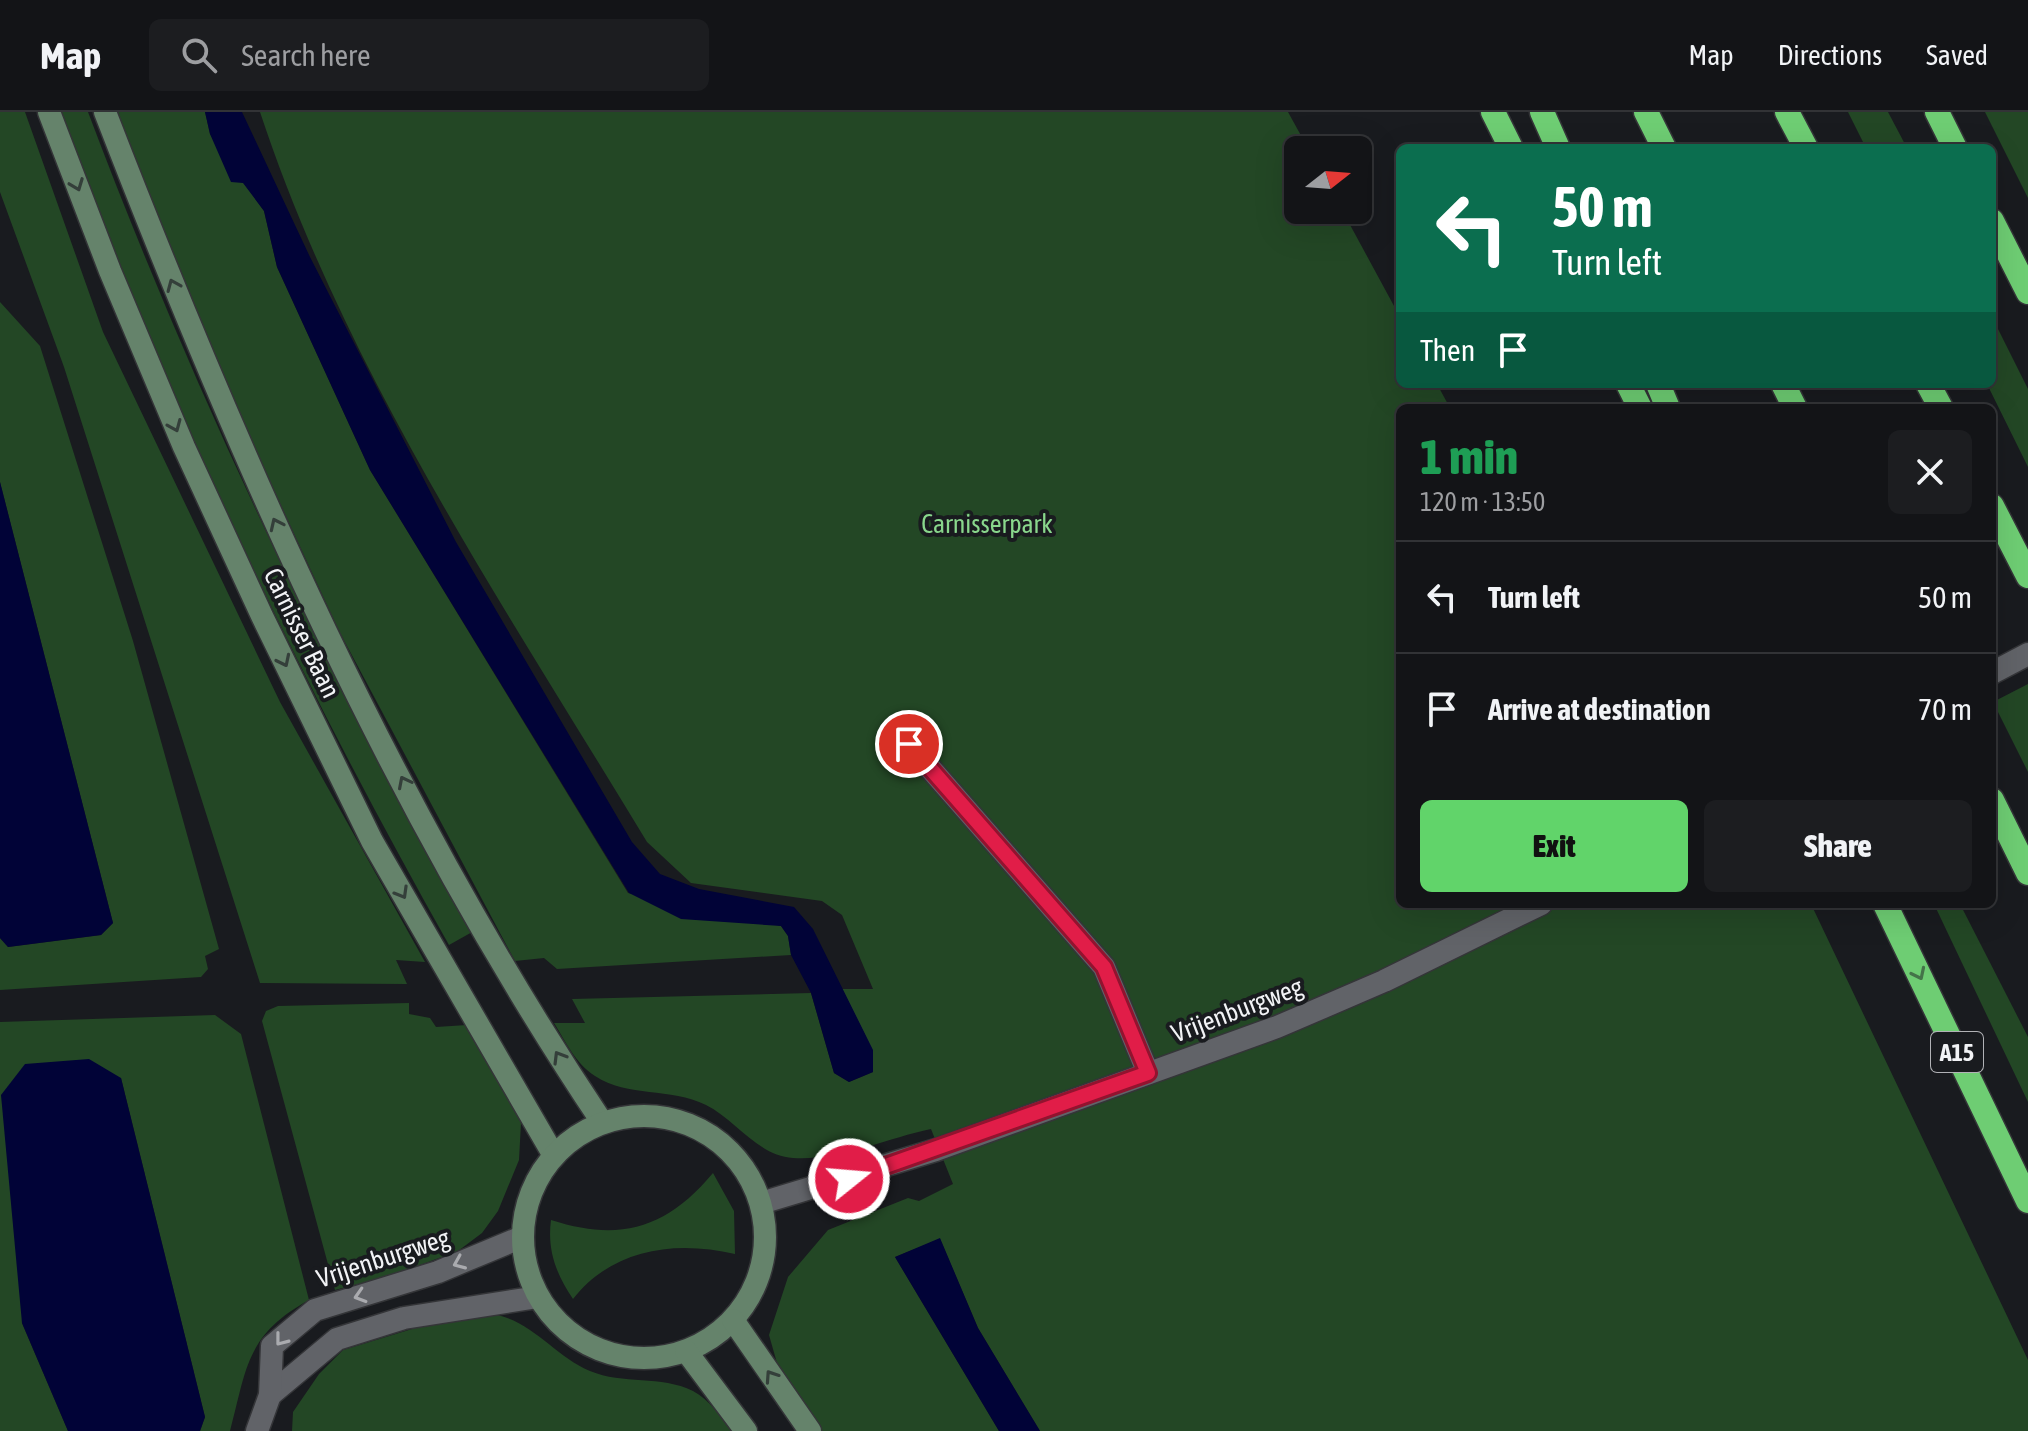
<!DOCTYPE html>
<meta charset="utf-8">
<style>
:root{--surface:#131417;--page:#1c1d20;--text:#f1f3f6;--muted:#9d9ea1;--line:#323336;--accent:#61d46a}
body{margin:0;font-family:"Asap Condensed",sans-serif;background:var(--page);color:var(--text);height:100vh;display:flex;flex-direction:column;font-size:30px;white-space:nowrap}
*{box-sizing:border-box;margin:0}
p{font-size:26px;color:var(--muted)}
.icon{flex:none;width:44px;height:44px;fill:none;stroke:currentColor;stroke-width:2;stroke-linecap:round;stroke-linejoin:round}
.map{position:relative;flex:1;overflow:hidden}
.side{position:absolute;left:1396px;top:292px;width:600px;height:504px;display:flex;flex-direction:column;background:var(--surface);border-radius:12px;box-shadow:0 8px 32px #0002,0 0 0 2px var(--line)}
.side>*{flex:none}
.banner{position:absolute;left:1396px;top:32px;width:600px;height:244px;border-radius:12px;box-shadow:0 8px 32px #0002,0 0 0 2px var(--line);background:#0b6e4f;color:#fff;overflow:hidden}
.needle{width:52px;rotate:73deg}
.controls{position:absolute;left:1284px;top:24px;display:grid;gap:16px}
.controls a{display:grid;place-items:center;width:88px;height:88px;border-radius:12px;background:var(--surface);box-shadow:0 8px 32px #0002,0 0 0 2px var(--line);font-size:40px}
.pin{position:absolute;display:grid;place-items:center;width:68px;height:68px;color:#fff;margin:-34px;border:4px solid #fff;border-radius:50%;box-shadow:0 2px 8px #0007}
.me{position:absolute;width:88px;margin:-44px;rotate:73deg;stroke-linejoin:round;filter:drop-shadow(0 0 6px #0008)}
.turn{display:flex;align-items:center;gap:28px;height:168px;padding:0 24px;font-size:36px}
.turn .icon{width:104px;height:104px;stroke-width:2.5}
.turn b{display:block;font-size:56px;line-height:68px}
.then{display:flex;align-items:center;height:76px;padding:0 24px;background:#0003;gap:16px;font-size:30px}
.round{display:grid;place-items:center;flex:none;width:84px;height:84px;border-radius:12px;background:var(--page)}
.headline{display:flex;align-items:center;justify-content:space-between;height:136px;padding:0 24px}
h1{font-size:48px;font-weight:800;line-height:60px;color:#1e9e55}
.cta{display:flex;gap:16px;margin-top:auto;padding:16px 24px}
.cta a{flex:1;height:92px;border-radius:12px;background:var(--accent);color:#111;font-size:32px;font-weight:800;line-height:92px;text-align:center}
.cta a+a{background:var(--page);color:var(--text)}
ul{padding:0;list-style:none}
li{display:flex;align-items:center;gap:24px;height:112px;padding:0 24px;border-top:2px solid var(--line)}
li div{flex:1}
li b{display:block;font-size:30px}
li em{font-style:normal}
header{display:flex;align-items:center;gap:48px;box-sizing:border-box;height:112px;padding:0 40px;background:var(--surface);border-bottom:2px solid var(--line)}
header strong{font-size:38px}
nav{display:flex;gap:44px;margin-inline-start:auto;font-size:28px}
.search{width:560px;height:72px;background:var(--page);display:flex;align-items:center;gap:20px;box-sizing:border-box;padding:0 28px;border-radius:12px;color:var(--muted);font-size:30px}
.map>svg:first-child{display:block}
.green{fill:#234725}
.water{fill:#010337}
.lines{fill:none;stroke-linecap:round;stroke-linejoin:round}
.service-casing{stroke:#343538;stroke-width:25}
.minor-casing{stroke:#343538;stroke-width:25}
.tertiary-casing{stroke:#343538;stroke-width:25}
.secondary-casing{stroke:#343538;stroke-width:25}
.motorway-casing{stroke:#343538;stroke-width:27}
.service{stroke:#616368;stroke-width:22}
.minor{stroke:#616368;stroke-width:22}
.tertiary{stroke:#616368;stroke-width:22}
.secondary{stroke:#65836b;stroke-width:22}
.motorway{stroke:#6ecd73;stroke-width:24}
.oneway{stroke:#343f3a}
.oneway2{stroke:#447449}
.oneway3{stroke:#aaabaf}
.route-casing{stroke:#92132f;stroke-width:20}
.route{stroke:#e11d48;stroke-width:14}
.labels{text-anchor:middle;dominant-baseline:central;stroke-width:8;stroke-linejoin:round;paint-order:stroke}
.shield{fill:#191b1f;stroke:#b1b2b6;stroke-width:2}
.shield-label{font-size:24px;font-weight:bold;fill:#f2f3f6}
.park-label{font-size:26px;fill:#89d78c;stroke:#191b1f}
.street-label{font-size:26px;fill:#f2f3f6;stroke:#191b1f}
</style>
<header>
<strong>Map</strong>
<div class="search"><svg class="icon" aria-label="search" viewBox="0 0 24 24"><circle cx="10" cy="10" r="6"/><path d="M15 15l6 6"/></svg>Search here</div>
<nav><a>Map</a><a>Directions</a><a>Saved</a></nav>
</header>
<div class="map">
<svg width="2028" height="1319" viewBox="0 0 2028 1319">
<rect width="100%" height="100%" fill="#191b1f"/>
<g class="green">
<path d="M0 0H25L103 220 280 590 425 850 396 848 407 872 260 871 64 255 0 80Z"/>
<path d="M61 0H88C196 286 323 553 474 819L449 833C298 565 166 290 61 0Z"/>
<path d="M115 0H205L210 22 264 99 277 155 370 358 628 781 781 814 788 824 791 843 557 857 544 846 515 849 339 519 201 221Z"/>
<path d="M260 0H1288L1309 38H1298V98H1342L1400 205V272H1437L1450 296H1400V792H1811L2028 1248V1319H1040L978 1216 940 1127 895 1145 999 1319H822L781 1265 769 1223 788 1165 828 1118 908 1086 919 1089 953 1072 931 1017C887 1026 839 1049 793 1046 758 1044 736 1008 706 993 670 975 628 986 595 964 575 951 566 930 554 911H585L572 887 811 881 834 961 849 970 873 960 866 925 842 877H873L842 803 822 789 691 771 647 730C505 495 347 263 260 0Z"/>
<path d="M1848 0H1888L1907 36H1866Z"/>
<path d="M1985 0H2028V86Z"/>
<path d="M0 190 40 234 133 529 219 837 205 844 208 857 201 865 0 878V826L8 835 101 823 113 811 0 370Z"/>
<path d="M1992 205 2028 277V355L1987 272H1992Z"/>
<path d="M2028 572V660L1993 590Z"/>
<path d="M1934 792H1960L2028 925V990Z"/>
<path d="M409 891V902L430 906 436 915 467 913 515 995 521 1011 519 1048 498 1099 482 1121 458 1139 393 1163 335 1178 262 909 266 899 278 894Z"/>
<path d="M215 903 241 922 309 1188C246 1223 247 1255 230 1319H200L205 1305 121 966 22 1211 68 1319H0V910Z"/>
<path d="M713 1061 734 1099 735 1142C676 1128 613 1136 573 1187 556 1162 547 1138 551 1108 620 1130 666 1117 713 1061Z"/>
<path d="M490 1202C530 1206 554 1244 590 1259 623 1273 661 1263 693 1279 710 1288 720 1304 731 1319H292L293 1300 319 1262 343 1238 435 1210Z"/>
</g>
<g class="water">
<path d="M205 0H242L310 145 456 430 632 730 660 762 699 777 794 795 813 817 873 938V960L849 970 834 961 811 881 791 843 788 824 781 814 681 807 629 781 370 358 277 155 264 99 243 71 231 70 210 22Z"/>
<path d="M0 370 113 811 101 823 8 835 0 826Z"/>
<path d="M89 947 121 966 205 1305 200 1319H68L22 1211 1 983 25 952Z"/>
<path d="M940 1126 978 1216 1040 1319H999L895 1145Z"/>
</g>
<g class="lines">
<g class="service-casing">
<path id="service" d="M909 632 1104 855 1148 961"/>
</g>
<g class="minor-casing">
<g id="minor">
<path d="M270 1283 337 1227 404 1206 538 1185"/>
<path d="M257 1319 270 1283 272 1234 315 1198 438 1160 522 1125"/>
</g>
</g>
<g class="tertiary-casing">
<g id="tertiary">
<path d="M1992 561 2028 542"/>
<path d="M761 1091 936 1038 1277 915 1384 869 1541 792"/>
</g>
</g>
<g class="secondary-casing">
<g id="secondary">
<path d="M49 0 110 159 184 335 262 504 372 729 553 1042"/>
<path d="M105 0C240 349 393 698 602 1010"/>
<circle cx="644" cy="1125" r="121"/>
<path d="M733 1208 810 1319"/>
<path d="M686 1239 746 1319"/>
</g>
</g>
<g class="motorway-casing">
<g id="motorway">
<path d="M1493 0 1511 36"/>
<path d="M1542 0 1558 36"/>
<path d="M1646 0 1664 36"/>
<path d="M1787 0 1806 36"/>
<path d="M1937 0 1955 36"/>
<path d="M1992 109 2028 180"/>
<path d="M1628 272 1640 296"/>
<path d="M1658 272 1668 296"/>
<path d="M1783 272 1795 296"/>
<path d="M1928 272 1941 296"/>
<path d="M1992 394 2028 464"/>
<path d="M1992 688 2028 761"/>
<path d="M1885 792 2028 1089"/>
</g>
</g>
<use href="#service" class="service"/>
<use href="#minor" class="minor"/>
<use href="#tertiary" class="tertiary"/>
<use href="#secondary" class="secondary"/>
<use href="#motorway" class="motorway"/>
</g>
<defs><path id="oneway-chevron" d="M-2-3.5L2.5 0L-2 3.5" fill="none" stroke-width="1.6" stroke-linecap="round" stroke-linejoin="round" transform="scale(2)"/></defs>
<g class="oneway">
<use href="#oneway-chevron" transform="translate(77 73) rotate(69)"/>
<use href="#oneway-chevron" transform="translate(173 173) rotate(-113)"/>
<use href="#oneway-chevron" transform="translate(175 314) rotate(67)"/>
<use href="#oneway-chevron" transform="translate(276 412) rotate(-115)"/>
<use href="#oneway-chevron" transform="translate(284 549) rotate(64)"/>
<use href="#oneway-chevron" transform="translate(404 670) rotate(-117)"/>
<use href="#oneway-chevron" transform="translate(402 781) rotate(60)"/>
<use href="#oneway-chevron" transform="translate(559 945) rotate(-121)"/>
<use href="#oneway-chevron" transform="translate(771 1264) rotate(-124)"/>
</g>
<use class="oneway2" href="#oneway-chevron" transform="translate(1919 862) rotate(64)"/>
<g class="oneway3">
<use href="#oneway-chevron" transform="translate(459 1151) rotate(157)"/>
<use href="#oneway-chevron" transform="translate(360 1184) rotate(163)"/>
<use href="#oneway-chevron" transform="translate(281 1228) rotate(128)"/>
</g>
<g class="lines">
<g class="route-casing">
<path id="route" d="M849 1067 1148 961 1104 855 909 632"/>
</g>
<use href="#route" class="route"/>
</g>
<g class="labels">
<rect class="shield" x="1931" y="920" width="52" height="40" rx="6"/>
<g class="shield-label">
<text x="1957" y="940">A15</text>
</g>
<g class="park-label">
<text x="987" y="412">Carnisserpark</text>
</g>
<g class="street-label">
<text transform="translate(302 521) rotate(64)">Carnisser Baan</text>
<text transform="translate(1237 898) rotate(-21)">Vrijenburgweg</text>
<text transform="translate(383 1146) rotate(-18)">Vrijenburgweg</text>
</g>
</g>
</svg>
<div class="controls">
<a><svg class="needle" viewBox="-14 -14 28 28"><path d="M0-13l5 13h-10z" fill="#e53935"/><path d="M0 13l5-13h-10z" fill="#9d9ea1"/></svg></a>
</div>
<div class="pin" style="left:909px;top:632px;background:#d93025"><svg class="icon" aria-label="arrive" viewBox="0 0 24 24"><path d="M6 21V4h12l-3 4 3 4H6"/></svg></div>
<svg class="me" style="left:849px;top:1067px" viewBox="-20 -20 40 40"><circle r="17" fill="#e11d48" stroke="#fff" stroke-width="3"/><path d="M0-11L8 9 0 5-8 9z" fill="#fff"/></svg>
<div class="banner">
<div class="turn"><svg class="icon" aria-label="left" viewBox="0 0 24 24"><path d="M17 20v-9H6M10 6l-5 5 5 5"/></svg><div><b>50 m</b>Turn left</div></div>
<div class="then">Then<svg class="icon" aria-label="arrive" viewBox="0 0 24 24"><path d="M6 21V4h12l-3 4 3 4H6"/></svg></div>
</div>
<section class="side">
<div class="headline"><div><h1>1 min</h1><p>120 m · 13:50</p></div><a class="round"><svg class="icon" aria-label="close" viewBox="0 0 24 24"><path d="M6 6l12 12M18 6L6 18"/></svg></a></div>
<ul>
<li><svg class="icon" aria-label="left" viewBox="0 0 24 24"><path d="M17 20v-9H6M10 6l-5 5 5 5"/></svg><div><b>Turn left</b></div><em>50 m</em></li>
<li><svg class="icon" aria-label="arrive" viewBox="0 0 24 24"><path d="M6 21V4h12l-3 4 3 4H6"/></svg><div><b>Arrive at destination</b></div><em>70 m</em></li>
</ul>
<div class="cta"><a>Exit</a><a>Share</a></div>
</section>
</div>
